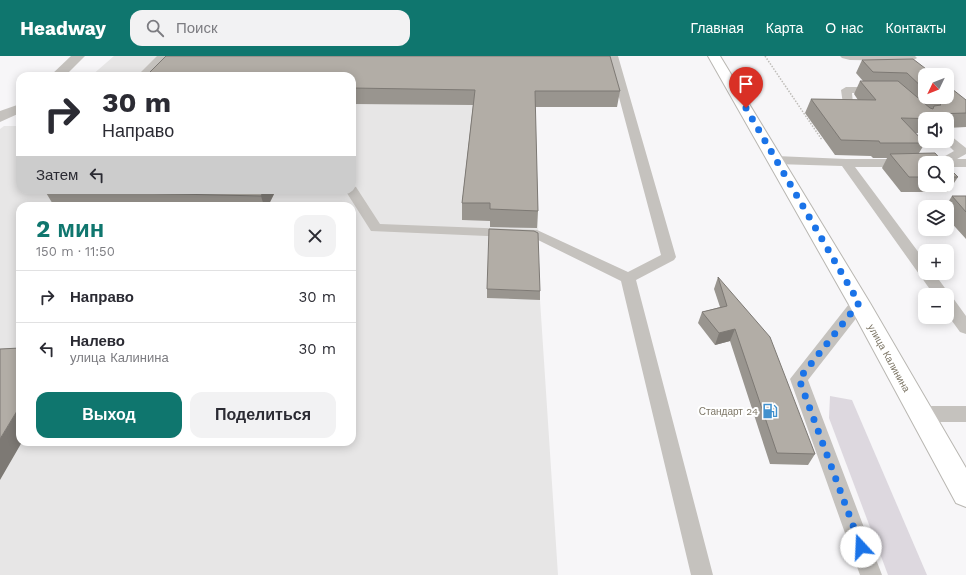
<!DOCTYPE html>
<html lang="ru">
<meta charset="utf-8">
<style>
:root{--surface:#fff;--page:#f2f2f3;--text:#2b2b33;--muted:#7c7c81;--line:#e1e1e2;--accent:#0f766e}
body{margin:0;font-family:"Work Sans",sans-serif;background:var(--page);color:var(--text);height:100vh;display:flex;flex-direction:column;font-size:15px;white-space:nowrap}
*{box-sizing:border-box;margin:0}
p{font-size:13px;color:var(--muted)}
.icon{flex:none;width:22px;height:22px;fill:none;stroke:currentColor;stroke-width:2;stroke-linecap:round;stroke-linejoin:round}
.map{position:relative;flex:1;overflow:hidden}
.sheet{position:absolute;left:16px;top:146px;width:340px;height:244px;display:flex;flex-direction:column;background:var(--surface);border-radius:12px;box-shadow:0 2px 10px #0003}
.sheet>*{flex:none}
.banner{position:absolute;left:16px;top:16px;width:340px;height:122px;border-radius:12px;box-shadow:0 2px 10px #0003;background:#fff;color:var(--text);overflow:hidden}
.needle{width:26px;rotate:227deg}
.tools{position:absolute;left:918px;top:12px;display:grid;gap:8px}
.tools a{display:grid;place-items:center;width:36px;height:36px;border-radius:8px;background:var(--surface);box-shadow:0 2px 10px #0003;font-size:20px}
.pin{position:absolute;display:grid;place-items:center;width:34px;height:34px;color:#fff;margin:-41px -17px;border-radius:50% 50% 50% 0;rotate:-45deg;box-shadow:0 0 4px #0007}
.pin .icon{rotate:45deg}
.me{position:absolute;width:44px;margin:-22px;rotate:340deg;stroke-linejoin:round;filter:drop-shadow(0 0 3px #0008)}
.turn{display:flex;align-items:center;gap:14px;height:84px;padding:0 20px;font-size:18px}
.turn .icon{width:52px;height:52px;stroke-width:2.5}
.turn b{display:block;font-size:28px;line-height:34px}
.then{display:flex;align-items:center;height:38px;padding:0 20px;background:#0003;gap:8px;font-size:15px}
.round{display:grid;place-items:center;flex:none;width:42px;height:42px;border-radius:12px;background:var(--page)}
.headline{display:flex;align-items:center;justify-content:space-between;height:68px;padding:0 20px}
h1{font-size:24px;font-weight:700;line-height:30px;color:var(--accent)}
.button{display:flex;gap:8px;margin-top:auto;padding:8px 20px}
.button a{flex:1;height:46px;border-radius:12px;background:var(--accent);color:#fff;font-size:16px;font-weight:700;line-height:46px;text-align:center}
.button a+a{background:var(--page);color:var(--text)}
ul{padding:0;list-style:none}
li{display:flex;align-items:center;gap:12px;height:52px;padding:0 20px;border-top:1px solid var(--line)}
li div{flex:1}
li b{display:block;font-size:15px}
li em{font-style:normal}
header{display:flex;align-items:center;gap:24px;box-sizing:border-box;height:56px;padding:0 20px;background:var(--accent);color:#fff}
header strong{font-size:19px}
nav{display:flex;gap:22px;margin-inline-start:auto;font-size:14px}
.search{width:280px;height:36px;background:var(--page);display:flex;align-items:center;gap:10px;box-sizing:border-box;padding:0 14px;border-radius:12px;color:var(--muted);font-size:15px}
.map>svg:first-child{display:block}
.built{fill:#e7e6e6;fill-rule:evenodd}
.green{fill:#ddd8df}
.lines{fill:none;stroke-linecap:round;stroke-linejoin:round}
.primary-casing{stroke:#b9b7b2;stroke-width:2}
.path{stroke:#bebcb8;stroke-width:1.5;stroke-dasharray:1.5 1.5;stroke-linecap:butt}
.lane{fill:#c5c2be;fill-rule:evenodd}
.street{fill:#c5c2be;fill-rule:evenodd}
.primary{fill:#fff;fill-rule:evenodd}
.wall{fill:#99958f}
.shaded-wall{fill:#7d7974}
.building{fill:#b2ada6;stroke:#7d7974}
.route{stroke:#1a73e8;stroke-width:7;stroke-dasharray:0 12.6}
.labels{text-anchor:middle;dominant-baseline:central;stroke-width:4;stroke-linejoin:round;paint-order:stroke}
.street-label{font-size:10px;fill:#7d7666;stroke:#fff}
.poi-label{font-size:10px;fill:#7d7666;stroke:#fff;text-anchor:end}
</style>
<header>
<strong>Headway</strong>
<div class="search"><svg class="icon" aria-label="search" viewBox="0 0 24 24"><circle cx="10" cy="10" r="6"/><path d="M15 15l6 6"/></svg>Поиск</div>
<nav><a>Главная</a><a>Карта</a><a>О нас</a><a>Контакты</a></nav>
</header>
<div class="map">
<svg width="966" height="519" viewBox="0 0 966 519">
<rect width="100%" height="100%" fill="#f7f6f8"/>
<path class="built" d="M114 0H567L535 50 540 244 558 519H0V73L4 70H20V134H352V20H91ZM20 150H352V386H20Z"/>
<path class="green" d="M830 340 852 344 927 519H888L829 362Z"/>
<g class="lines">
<g class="primary-casing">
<path id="primary" d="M708 0H720L870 247 966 412V451L956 447 848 247Z"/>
</g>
<path class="path" d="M765 0 822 84"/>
<g class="lane">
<path d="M157 0H167L148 20H137Z"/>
<path d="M608 0H618L676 201 674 204 636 224 713 519H691L621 225 534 182 371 175 345 134H352V130L356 131 380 168 537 174 628 216 661 199Z"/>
<path d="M840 0H915L917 2 912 5 850 4 842 2Z"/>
<path d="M846 31H877L882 34 877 37H852L853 48 848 51 843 48 841 34Z"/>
<path d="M947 79 951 80 966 92V98L957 103H966V111H947V107H925V111H855L925 205V217H934L950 239 949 241 953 242 966 260V278L960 276 947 258V239H934L842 110 776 108 772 107 770 104 772 101 776 100 846 103H940L954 95 944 85H947Z"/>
<path d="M859 242 865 243 867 247 865 251 808 324 882 519H860L790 323 853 243Z"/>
<path d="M921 350H966V366H921L914 363 912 358 914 353Z"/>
</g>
<g class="street">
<path d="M71 0H85L65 20H50Z"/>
<path d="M20 48V57L0 66V55Z"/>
</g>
<use href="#primary" class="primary"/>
</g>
<g class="wall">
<path d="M862 4 925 19V41H947L966 44V71L947 72V63H925V77H916L925 87 919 97 925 107V129H947V110L958 121 948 136H901L882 112 887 102H873L871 100 835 99 805 57 811 43 858 44 854 38 860 25H863L856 17Z"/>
<path d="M352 20 620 35 617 51H535L538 155 537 172 490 171V165L462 164V147L473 49 352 48Z"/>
<path d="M46 134H276L268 150H54L45 135Z"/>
<path d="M952 140H966V183L947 162V151H945Z"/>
<path d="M718 221 815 398 808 409 770 408 730 285 715 289 698 267 702 256 720 251 714 233Z"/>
<path d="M487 233 540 235V244L487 242Z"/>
</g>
<g class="shaded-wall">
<path d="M264 134H276L268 150H264L261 140Z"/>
<path d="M735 273 730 285 715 289 719 277Z"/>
<path d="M20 350V386H22L0 424V383Z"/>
</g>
<g class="building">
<path d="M166 0H610L620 35H535L538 155 490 153V147H462L475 34 352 32V20H146Z"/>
<path d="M913 3 934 19H925V34L907 17 873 16 862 4Z"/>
<path d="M860 25H898L930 52 933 53 934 50 941 49 933 41H947V29L966 44V57L935 58 940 63 901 62 925 87H880L879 85 841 84 811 43 876 44Z"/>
<path d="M935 97 944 107H925V121H909L890 98Z"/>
<path d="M947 110 958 121H947Z"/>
<path d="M46 134H264L261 140 45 135Z"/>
<path d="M952 140H966V156Z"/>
<path d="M489 173 534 175 538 177 540 235 487 233Z"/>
<path d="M718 221 770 281 815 398 777 397 735 273 719 277 702 256 727 250Z"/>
<path d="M20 292V350L0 383V293Z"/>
</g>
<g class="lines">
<path class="route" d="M746 52 859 247 799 323 861 491"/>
</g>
<defs>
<g id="fuel-bare" transform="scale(1.2)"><path d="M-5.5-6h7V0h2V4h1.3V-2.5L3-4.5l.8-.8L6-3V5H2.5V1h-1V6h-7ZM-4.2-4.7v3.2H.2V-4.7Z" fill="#4191ce" stroke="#fff" stroke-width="2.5" paint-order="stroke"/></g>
</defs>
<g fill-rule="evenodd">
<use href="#fuel-bare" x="770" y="355"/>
</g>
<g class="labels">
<g class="street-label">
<text transform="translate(889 302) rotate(61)">улица Калинина</text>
</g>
<g class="poi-label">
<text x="758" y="355">Стандарт 24</text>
</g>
</g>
</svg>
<div class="tools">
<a><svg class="needle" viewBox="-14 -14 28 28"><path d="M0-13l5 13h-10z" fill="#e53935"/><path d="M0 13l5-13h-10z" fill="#7c7c81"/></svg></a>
<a><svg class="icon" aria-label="sound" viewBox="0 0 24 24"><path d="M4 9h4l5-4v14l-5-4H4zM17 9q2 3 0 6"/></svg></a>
<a><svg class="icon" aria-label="search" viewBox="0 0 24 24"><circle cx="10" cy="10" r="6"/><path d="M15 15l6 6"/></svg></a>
<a><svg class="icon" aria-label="layers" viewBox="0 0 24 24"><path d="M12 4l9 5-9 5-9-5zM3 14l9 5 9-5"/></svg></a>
<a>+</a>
<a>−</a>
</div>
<div class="pin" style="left:746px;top:52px;background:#d93025"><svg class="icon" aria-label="arrive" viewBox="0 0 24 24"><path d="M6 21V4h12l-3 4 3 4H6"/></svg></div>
<svg class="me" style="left:861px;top:491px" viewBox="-20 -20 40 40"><circle r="19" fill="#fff"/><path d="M0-13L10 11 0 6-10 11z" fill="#1a73e8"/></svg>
<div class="banner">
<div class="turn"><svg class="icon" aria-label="right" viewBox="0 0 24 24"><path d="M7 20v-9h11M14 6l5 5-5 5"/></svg><div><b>30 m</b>Направо</div></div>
<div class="then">Затем<svg class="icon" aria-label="left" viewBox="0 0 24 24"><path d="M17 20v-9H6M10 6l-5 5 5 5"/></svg></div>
</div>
<section class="sheet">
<div class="headline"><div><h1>2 мин</h1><p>150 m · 11:50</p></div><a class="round"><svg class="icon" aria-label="close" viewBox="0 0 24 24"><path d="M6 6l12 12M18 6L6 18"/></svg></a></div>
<ul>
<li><svg class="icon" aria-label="right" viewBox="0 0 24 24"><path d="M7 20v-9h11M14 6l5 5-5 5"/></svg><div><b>Направо</b></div><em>30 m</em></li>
<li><svg class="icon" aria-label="left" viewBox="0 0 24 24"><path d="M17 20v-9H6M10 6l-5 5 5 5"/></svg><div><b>Налево</b><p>улица Калинина</p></div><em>30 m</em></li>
</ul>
<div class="button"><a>Выход</a><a>Поделиться</a></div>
</section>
</div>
